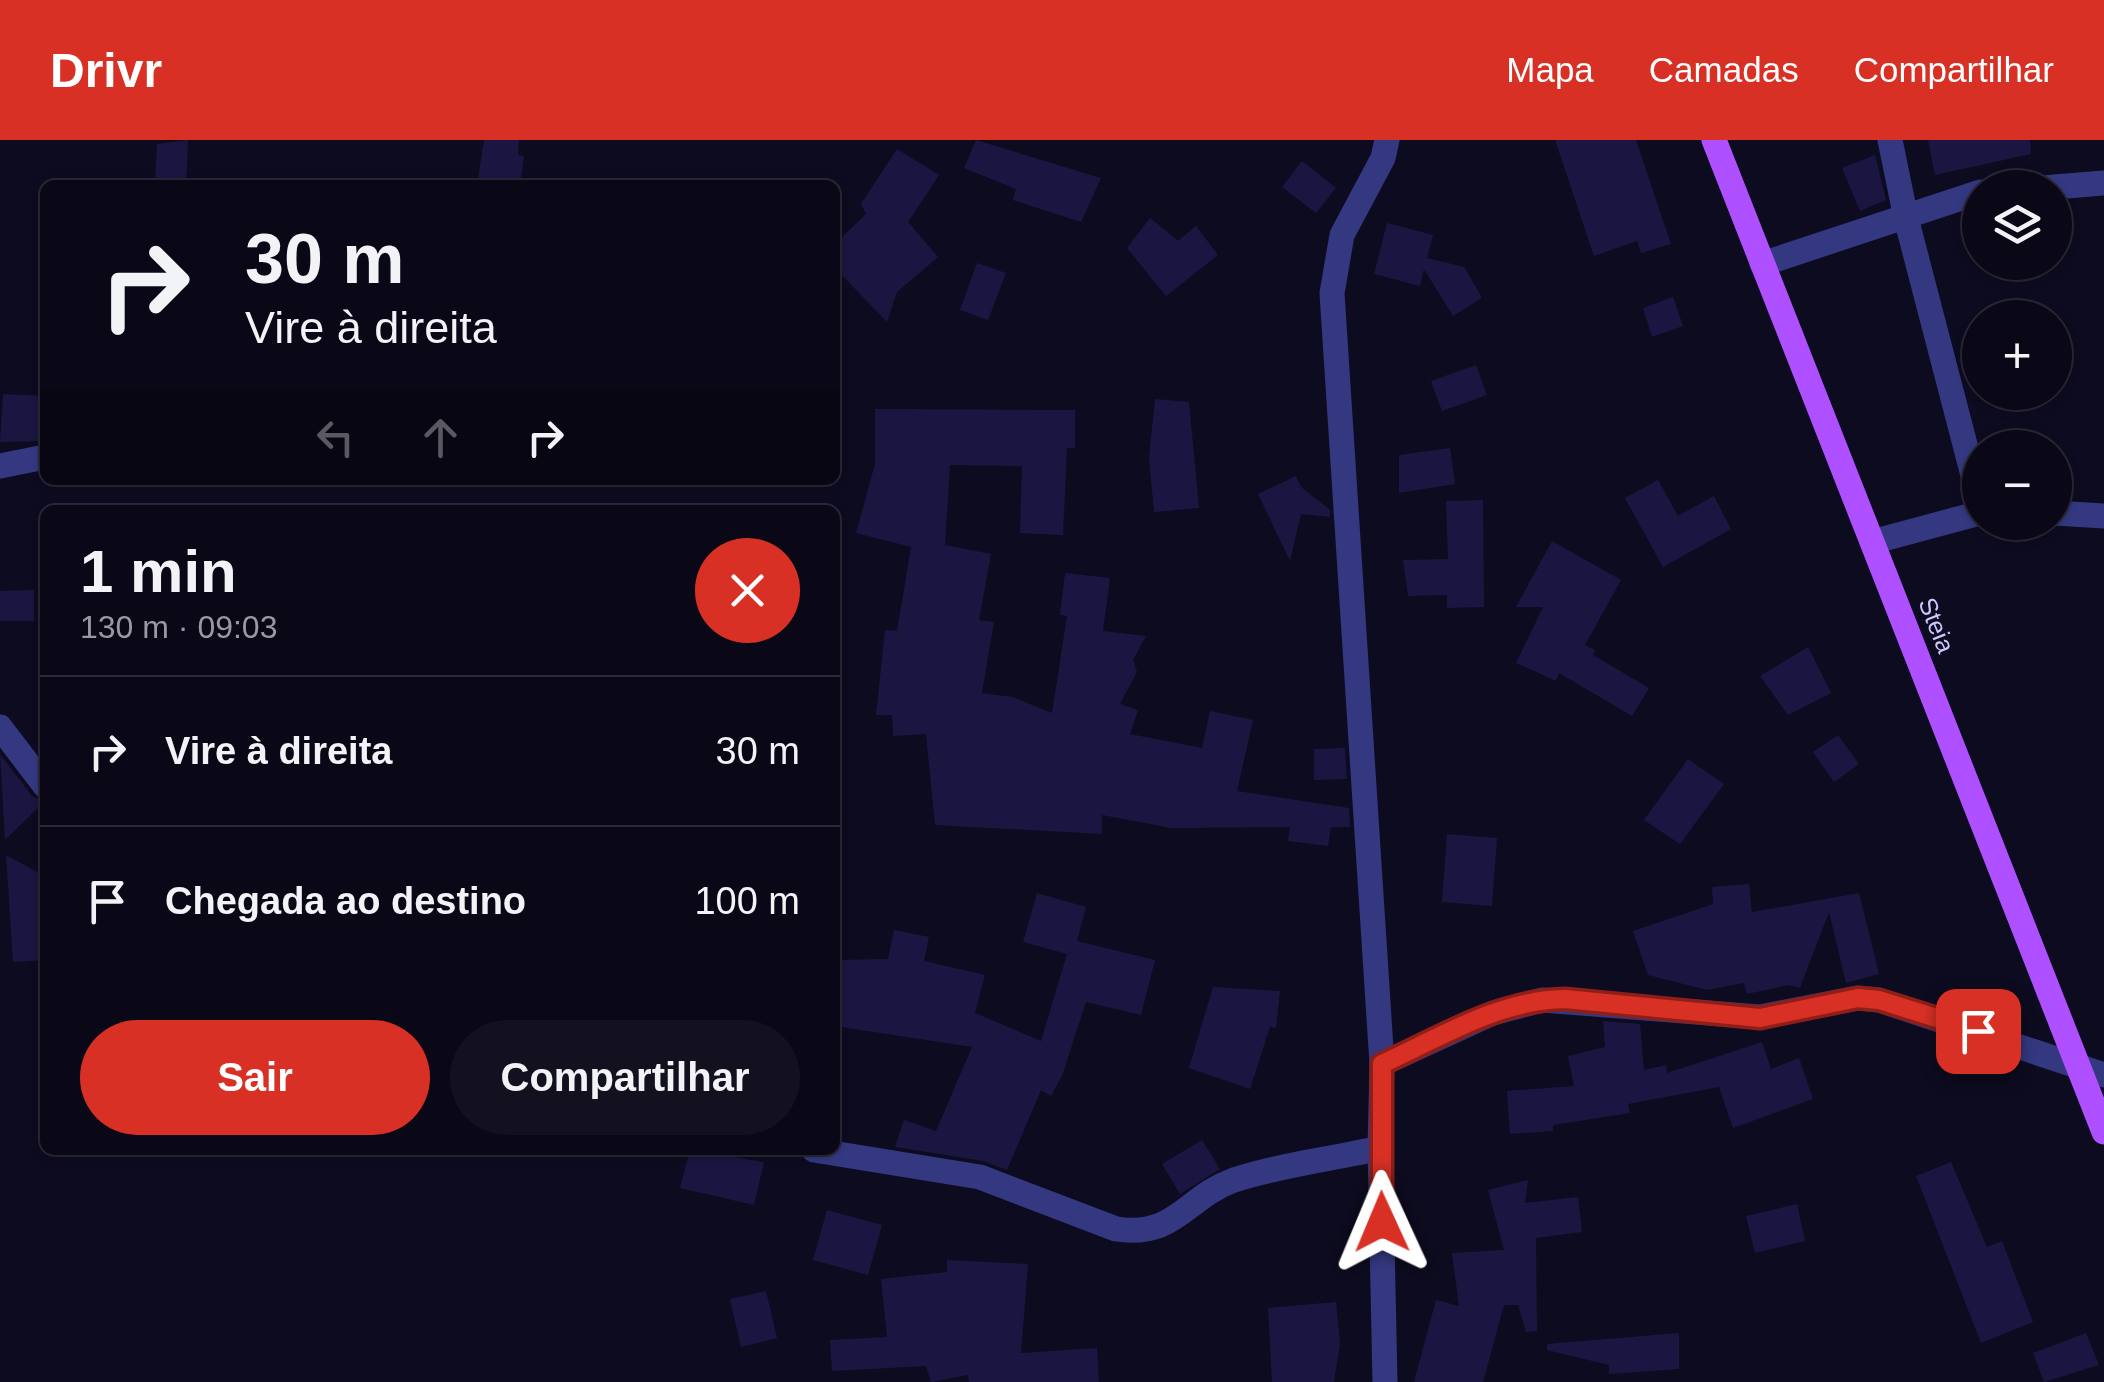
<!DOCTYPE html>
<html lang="pt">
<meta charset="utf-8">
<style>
:root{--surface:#0a0817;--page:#131120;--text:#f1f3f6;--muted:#999aa1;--line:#2a2936;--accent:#d93025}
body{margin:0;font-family:Helvetica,sans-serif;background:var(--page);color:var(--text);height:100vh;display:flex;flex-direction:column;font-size:38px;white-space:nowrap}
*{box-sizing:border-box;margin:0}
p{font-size:32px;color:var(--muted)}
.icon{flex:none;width:55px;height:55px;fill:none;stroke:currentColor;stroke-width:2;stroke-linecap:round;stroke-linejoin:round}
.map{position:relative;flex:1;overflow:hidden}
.drawer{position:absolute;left:40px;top:365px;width:800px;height:650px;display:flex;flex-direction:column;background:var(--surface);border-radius:15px;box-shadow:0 2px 8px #0004,0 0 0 2px var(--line)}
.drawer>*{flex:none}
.banner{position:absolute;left:40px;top:40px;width:800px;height:305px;border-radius:15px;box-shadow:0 2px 8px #0004,0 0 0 2px var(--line);background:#0a0817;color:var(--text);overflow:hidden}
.tools{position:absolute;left:1962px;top:30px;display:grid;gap:20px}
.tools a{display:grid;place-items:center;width:110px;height:110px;border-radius:50%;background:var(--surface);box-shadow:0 2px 8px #0004,0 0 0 2px var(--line);font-size:50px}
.pin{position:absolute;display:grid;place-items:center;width:85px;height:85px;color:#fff;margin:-42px;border-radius:20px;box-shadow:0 5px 15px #0006}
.me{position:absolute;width:110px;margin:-55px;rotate:359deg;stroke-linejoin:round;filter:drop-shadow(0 0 8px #0008)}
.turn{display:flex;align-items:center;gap:35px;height:210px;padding:0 40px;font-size:45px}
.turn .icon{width:130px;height:130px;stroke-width:2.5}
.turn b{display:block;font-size:70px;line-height:85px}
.lanes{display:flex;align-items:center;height:95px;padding:0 40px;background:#0003;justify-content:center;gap:50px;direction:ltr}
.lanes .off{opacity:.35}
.round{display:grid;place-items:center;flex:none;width:105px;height:105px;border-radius:52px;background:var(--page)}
.headline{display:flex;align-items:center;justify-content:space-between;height:170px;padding:0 40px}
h1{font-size:60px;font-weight:700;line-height:75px}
.cta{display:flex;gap:20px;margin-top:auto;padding:20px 40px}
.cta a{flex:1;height:115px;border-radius:60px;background:var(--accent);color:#fff;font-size:40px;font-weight:700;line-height:115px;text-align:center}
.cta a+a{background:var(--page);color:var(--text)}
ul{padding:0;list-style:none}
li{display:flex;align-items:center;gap:30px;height:150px;padding:0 40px;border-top:2px solid var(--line)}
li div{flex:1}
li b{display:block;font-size:38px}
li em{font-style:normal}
header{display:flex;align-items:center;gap:60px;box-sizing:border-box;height:140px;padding:0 50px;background:var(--accent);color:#fff}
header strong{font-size:48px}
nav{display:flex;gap:55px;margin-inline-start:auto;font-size:35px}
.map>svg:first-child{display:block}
.building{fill:#1b1641}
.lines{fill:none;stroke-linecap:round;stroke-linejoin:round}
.street{stroke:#343880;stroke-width:25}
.primary{stroke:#ae50ff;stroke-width:25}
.route-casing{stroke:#8d1f18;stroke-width:25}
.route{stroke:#d93025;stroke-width:18}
.labels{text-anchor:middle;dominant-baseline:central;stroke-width:10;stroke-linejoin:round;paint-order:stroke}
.street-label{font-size:25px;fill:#cac9ff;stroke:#0d0b1f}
</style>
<header>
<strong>Drivr</strong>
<nav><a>Mapa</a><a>Camadas</a><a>Compartilhar</a></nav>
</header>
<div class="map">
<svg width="2104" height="1242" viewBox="0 0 2104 1242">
<rect width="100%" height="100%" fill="#0d0b1f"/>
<g class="building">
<path d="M188 0 186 45H155L157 4Z"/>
<path d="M484 0H519L518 15 524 16 520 45H477Z"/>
<path d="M976 0 1101 38 1081 82 1013 60 1016 49 964 28Z"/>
<path d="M1555 0H1636L1671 104 1641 113 1637 101 1594 116Z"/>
<path d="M1928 0H2030L2031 14 1935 35Z"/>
<path d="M897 9 939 35 908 82 938 117 897 152 887 182 835 128V104L866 74 861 64Z"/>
<path d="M1875 15 1886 60 1860 71 1842 28Z"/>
<path d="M1302 21 1336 48 1316 73 1282 47Z"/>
<path d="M1150 78 1178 101 1196 86 1218 115 1166 156 1127 108Z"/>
<path d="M1387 83 1433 95 1427 118 1464 127 1482 158 1453 176 1424 129 1420 146 1374 134Z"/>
<path d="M977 123 1006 133 988 180 960 170Z"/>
<path d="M1673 157 1683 186 1652 197 1643 168Z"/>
<path d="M1476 225 1487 255 1442 271 1431 241Z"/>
<path d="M3 254 45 256V301L0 302Z"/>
<path d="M1155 259 1189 262 1199 368 1154 372 1149 317Z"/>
<path d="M875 269 1075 270V308H1067L1063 395 1020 393 1022 326 950 325 945 405 991 414 979 480 994 482 982 553 1012 557 1052 573 1067 476 1060 475 1065 433 1110 438 1103 491 1146 496 1133 520 1137 532 1120 564 1138 570 1130 594 1202 608 1210 571 1253 580 1237 651 1349 668 1350 687H1331L1328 706 1288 701 1290 687 1171 688 1102 675V694L935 685 926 594 893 596 892 575H876L885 490 897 491 911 407 856 393 875 324Z"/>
<path d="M1450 308 1455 344 1399 353V315Z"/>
<path d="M1296 336 1301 347 1330 370V377L1301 374 1290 421 1258 354Z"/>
<path d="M1658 340 1678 376 1714 356 1731 389 1663 427 1625 358Z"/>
<path d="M1483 360 1484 467 1447 468V455L1408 456 1403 420 1448 419 1446 361Z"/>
<path d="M1552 401 1621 440 1585 505 1595 510 1593 515 1649 548 1632 576 1559 533 1556 541 1516 523 1543 467H1516Z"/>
<path d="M34 450V481H0V451Z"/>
<path d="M1808 507 1831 553 1788 575 1760 536Z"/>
<path d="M1838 595 1859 624 1834 642 1813 612Z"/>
<path d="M1345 608 1347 639 1314 640V609Z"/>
<path d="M0 614 32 656 44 662 5 700Z"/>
<path d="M1688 619 1724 644 1680 704 1644 680Z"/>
<path d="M1447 694 1497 698 1492 766 1442 762Z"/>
<path d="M6 715 45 736V820L13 822Z"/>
<path d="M1749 744 1752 772 1859 753 1879 834 1846 843 1829 772 1800 848 1789 845 1747 854 1744 843 1707 850 1648 835 1633 791 1713 764 1712 747Z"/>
<path d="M1037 753 1086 767 1077 801 1155 820 1141 875 1086 862 1062 936 1051 956 1041 950 1007 1030 983 1021 895 1007 904 980 936 991 972 907 835 886V820L888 819 894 790 929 797 924 821 985 835 975 873 1041 901 1067 814 1023 802Z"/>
<path d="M1213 847 1280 851 1276 888 1270 887 1250 949 1189 928Z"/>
<path d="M1603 881 1640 884 1644 930 1666 925 1667 933 1762 902 1771 929 1799 918 1813 959 1733 988 1719 947 1628 964 1630 973 1553 985V991L1510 994 1507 951 1574 946 1568 916 1605 907Z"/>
<path d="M1202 1000 1220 1029 1180 1054 1162 1024Z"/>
<path d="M690 1010 764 1022 754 1065 680 1048Z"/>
<path d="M1951 1022 1987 1107 2002 1101 2033 1182 1981 1203 1916 1036Z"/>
<path d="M1528 1040 1525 1063 1578 1057 1582 1092 1536 1098 1537 1191 1526 1192 1518 1165H1504L1483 1242H1414L1436 1160 1459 1166 1452 1113 1504 1110 1488 1050Z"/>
<path d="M1797 1064 1805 1101 1755 1113 1746 1076Z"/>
<path d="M827 1070 882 1085 868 1135 813 1120Z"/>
<path d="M947 1120 1028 1124 1021 1213 1097 1208 1099 1242H969L968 1235 931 1242 926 1226 832 1231 830 1200 887 1197 881 1139 947 1132Z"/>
<path d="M766 1151 777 1198 741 1207 730 1159Z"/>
<path d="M1336 1162 1340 1203 1334 1242H1272L1268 1168Z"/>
<path d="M1679 1193V1229L1609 1234V1225L1547 1210V1204Z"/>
<path d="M2086 1193 2099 1225 2044 1242 2033 1213Z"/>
</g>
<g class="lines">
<g class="street">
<path d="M1890 0 1906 78 1980 362"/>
<path d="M2042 48 2104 43"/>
<path d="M1762 124 1980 52"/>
<path d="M0 326 45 317"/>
<path d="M2055 373 2104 376"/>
<path d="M1872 402 1980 373"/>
<path d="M0 587 45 646"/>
<path d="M1382 924 1493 873 1542 860 1760 877 1857 858 1879 860 2104 935"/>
<path d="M814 1010 980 1037 1116 1089C1176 1098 1186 1057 1234 1040 1280 1025 1332 1019 1380 1008"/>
<path d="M1385 1242 1380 1008 1382 924 1332 153 1342 95 1383 18 1387 0"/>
</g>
<path class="primary" d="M1714 0 2104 992"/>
</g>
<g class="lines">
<g class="route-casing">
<path id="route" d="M1382 1082V924C1441 897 1499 860 1565 859L1760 878 1858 858 1879 860 1978 891"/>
</g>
<use href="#route" class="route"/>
</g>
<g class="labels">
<g class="street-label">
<text transform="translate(1937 485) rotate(68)">Steia</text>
</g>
</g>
</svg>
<div class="tools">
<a><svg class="icon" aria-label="layers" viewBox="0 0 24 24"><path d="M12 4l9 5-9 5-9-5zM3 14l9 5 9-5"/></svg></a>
<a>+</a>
<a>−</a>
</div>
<div class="pin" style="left:1978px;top:891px;background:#d93025"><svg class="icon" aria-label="arrive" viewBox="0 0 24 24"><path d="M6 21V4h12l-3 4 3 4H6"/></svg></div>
<svg class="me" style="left:1382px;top:1082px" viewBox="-20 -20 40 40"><path d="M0-17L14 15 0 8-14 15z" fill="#d93025" stroke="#fff" stroke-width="4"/></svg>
<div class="banner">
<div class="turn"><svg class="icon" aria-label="right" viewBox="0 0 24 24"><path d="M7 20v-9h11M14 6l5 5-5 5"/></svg><div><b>30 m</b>Vire à direita</div></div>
<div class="lanes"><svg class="icon off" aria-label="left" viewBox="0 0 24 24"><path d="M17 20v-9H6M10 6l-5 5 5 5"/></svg><svg class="icon off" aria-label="ahead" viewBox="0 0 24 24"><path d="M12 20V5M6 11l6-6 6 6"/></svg><svg class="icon" aria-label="right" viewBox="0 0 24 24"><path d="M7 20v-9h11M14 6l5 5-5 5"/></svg></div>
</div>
<section class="drawer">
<div class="headline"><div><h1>1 min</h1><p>130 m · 09:03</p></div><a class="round" style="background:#d93025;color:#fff"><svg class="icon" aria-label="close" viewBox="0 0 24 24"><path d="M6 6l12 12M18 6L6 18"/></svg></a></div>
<ul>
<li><svg class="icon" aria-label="right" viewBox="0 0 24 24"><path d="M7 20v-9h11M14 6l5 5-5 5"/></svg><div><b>Vire à direita</b></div><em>30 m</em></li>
<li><svg class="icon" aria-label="arrive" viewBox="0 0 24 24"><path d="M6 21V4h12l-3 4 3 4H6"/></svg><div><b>Chegada ao destino</b></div><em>100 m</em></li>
</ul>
<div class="cta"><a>Sair</a><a>Compartilhar</a></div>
</section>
</div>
